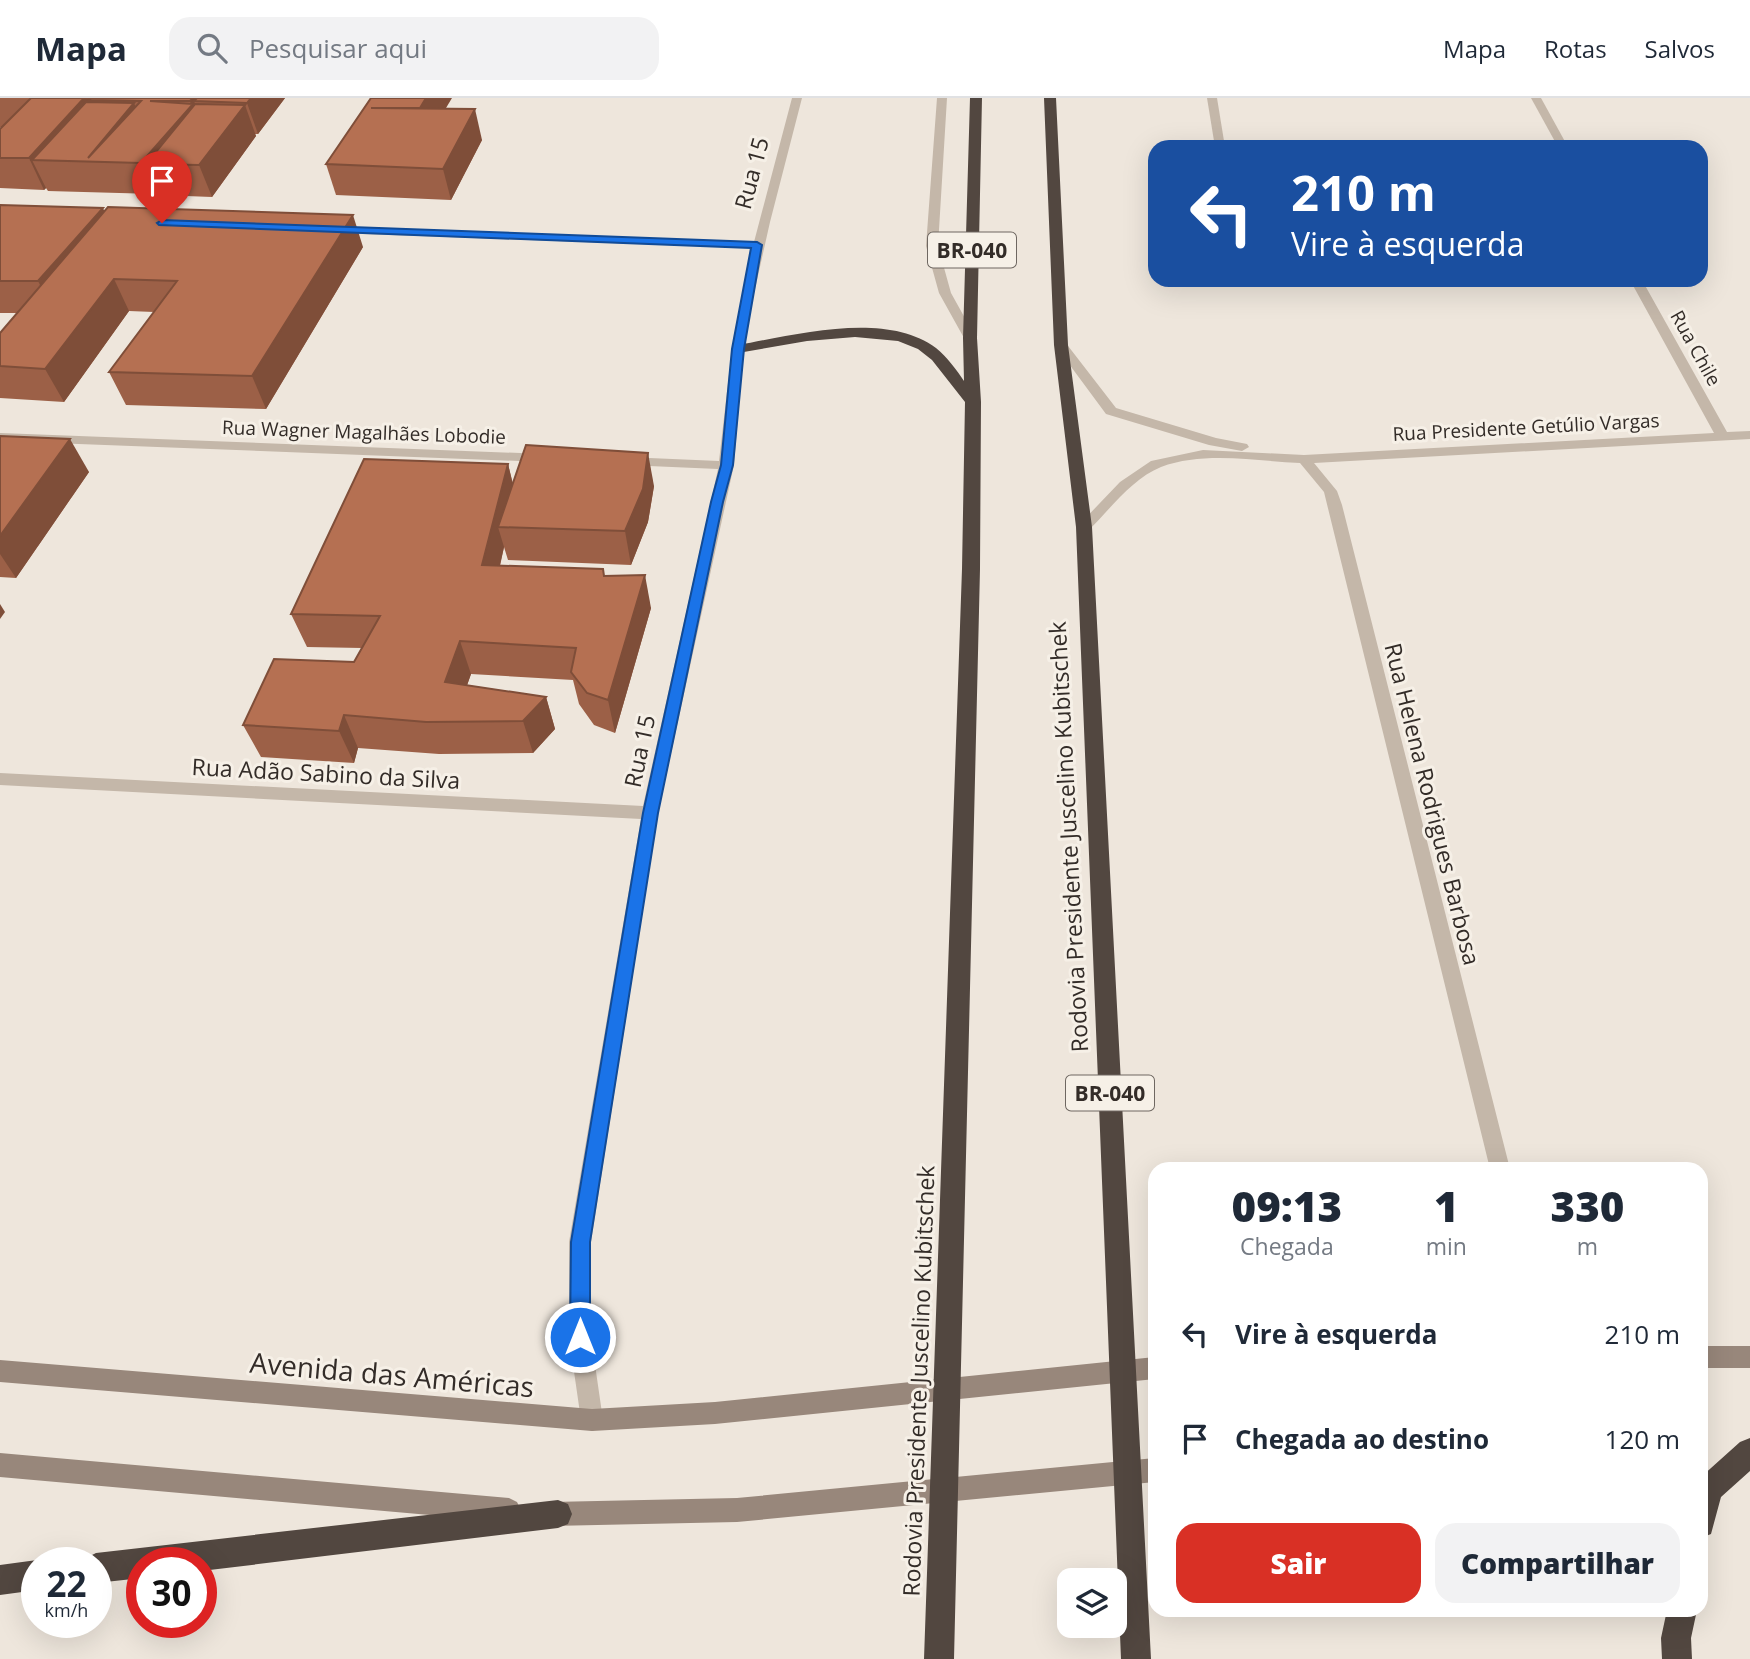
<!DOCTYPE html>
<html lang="pt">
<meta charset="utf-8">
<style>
:root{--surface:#fff;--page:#f2f2f3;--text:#1f2937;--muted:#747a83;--line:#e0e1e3;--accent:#d93025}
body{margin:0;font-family:"Open Sans",sans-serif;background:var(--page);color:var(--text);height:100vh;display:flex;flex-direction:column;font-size:26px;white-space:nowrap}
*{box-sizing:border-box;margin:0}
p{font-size:23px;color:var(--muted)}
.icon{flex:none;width:38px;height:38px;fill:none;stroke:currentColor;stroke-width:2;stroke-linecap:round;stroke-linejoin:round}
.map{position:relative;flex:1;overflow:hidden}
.drawer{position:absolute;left:1148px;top:1064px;width:560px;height:455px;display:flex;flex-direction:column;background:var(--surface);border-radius:21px;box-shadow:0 7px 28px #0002}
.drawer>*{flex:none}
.top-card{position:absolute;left:1148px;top:42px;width:560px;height:147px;border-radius:21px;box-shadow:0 7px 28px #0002;background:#1a4fa0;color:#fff;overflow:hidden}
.buttons{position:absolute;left:1057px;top:1470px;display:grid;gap:14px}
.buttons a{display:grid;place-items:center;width:70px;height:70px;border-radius:14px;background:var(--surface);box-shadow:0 7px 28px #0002;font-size:35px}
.speed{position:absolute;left:21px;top:1449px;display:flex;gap:14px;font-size:35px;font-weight:700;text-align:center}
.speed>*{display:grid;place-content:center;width:91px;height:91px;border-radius:50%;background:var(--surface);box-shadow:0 7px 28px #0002;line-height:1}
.speed small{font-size:18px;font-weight:400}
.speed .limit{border:10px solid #d22;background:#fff;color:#111}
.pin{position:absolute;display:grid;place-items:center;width:60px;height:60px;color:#fff;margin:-72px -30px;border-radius:50% 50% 50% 0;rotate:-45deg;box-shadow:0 0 7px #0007}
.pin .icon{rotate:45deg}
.me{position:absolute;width:77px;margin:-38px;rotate:0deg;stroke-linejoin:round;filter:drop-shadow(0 0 5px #0008)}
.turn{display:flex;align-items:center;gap:24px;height:147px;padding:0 28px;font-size:32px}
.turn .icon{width:91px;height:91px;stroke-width:2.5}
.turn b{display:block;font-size:49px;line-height:60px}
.eta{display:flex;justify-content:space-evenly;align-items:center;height:119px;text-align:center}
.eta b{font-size:42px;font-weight:800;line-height:49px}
.primary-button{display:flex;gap:14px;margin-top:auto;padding:14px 28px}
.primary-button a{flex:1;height:80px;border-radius:21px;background:var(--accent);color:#fff;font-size:28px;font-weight:800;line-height:80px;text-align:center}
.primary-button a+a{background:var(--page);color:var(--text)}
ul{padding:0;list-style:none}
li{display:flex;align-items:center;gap:21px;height:105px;padding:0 28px}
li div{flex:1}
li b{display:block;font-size:26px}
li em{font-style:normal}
header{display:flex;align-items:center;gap:42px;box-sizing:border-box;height:98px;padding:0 35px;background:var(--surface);border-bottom:2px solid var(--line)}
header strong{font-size:33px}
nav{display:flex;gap:38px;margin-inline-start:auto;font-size:24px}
.search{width:490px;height:63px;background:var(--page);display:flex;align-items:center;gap:18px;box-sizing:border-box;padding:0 24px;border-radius:21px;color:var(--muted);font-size:26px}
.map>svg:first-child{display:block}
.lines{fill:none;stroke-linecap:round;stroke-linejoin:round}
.lane{fill:#c4b7a9;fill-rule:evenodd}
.street{fill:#c4b7a9;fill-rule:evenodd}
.secondary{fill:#98877b;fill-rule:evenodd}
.highway{fill:#524740;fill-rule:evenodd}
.wall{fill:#9c6047}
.shaded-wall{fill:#7f4e39}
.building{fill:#b57052;stroke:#7f4e39;stroke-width:2}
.route{fill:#1a73e8;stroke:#114b97;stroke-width:2}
.labels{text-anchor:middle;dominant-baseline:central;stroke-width:6;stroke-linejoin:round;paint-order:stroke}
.far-street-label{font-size:19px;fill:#332c28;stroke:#f6f0e7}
.shield{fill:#f6f0e7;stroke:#6e6761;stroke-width:2}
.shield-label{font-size:21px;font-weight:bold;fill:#332c28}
.street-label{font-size:23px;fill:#332c28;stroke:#f6f0e7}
.near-street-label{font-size:28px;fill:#332c28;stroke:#f6f0e7}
</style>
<header>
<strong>Mapa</strong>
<div class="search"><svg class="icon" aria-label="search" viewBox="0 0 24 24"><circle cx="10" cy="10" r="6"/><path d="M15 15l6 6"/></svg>Pesquisar aqui</div>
<nav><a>Mapa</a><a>Rotas</a><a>Salvos</a></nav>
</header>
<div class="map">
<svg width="1750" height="1561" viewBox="0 0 1750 1561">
<rect width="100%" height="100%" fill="#eee6dc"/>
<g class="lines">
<path class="lane" d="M937 0H947L938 148 951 195 976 240 970 244 964 240 939 195 926 148Z"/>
<g class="street">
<path d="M792 0H802L770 124 749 218 742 270 734 367 658 715 591 1144V1239L603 1322 600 1330 592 1333 584 1330 581 1322 569 1239V1144L641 721 0 687V675L643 708 718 371 626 367 619 363 626 359 719 363 732 250 752 150 334 135 328 132 334 129 754 144Z"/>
<path d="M1207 0H1217L1225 49H1215Z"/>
<path d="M1531 0H1541L1568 49H1558Z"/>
<path d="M1630 182H1642L1727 334 1750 333V341L1314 365 1337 393 1342 407 1510 1071H1490L1324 394 1300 365C1256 363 1204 353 1161 369 1133 380 1110 411 1089 432L1084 433 1077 429 1120 384 1151 363 1203 352 1304 357 1714 335Z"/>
<path d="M1061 243 1065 244 1116 310 1216 340 1247 346 1249 349 1242 353 1209 347 1106 316 1055 247Z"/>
<path d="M0 335 545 356 552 360 545 364 0 343Z"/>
</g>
<g class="secondary">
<rect x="1701" y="1248" width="49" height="22"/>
<path d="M1155 1259V1281L715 1326 592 1333 0 1284V1262L592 1311 715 1304Z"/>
<path d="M0 1355 509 1400 517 1404 521 1412 517 1420 509 1424 0 1379Z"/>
<path d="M1155 1360V1384L737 1424 551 1428 543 1424 539 1416 543 1408 551 1404 737 1400Z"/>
</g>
<g class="highway">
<path d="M970 0H982L977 240 981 304 980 471 954 1561H924L962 471 965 304 932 262 918 251 898 243 855 239 807 243 738 255 731 251 738 247C794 237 886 212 936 250 947 259 956 271 964 283L963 240Z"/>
<path d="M1044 0H1056L1068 247 1092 429 1151 1561H1121L1076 429 1054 247Z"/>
<path d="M1750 1340V1373L1721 1399 1711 1436 1701 1440V1379L1740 1344Z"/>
<path d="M558 1402 568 1406 572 1416 568 1426 558 1430 201 1473V1465H142V1480L96 1485V1465H84L86 1460 96 1455Z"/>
<path d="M37 1462 43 1465H37V1492L0 1497V1467Z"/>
<path d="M1667 1512H1697L1691 1540 1692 1561H1662L1661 1540Z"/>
</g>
</g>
<g class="wall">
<path d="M0 0H285L258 36H255L256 38 212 99 160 97 158 93 155 96 48 93 46 90 44 92 0 90V31L3 29H0Z"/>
<path d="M445 11 482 42 451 102 336 97 326 66Z"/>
<path d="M0 107 104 114 363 149 266 311 126 307 109 274 154 214 129 213 64 304 0 300V235L17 215H0Z"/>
<path d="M0 338 89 374 16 480 0 479Z"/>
<path d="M508 366 513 386 654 388 648 424 631 467 508 462 504 449 500 468 605 478 651 510 615 635 594 627 579 606 573 582 471 576 467 587 546 599 555 631 533 655 439 656 358 650 354 665 261 659 243 627 354 564 362 550 307 549 291 516Z"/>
</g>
<g class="shaded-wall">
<path d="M84 0H124L89 2 100 27 32 62 46 90 44 92 29 60Z"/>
<path d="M193 0H231L194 3 205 30 146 66 158 93 155 96 141 65 191 7 190 3Z"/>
<path d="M251 0H285L258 36 247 5Z"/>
<path d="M426 0H452L428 40 420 10Z"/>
<path d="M134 5 147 36 88 60Z"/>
<path d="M245 7 256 38 212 99 199 67Z"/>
<path d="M475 11 482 42 451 102 443 71Z"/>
<path d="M103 110 117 142 55 216 38 183Z"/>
<path d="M353 117 363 149 266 311 252 278Z"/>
<path d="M114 181 129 213 64 304 45 271Z"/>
<path d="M70 341 89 374 16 480 0 456V438Z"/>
<path d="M648 355 654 388 648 424 631 467 625 433Z"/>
<path d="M508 366 516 400 498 429 504 449 492 501 482 467Z"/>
<path d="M645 477 651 510 615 635 608 602Z"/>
<path d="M0 506 5 514 0 521Z"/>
<path d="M460 543 471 576 457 616 445 584Z"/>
<path d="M546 599 555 631 533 655 523 623Z"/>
<path d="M344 617 358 650 354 665 339 633Z"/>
</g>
<g class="building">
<path d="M31 0H84L29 60H0V31Z"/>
<path d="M91 0H193L190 3H150L193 6 141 65 32 62 86 4 134 5 88 60 141 3 89 2Z"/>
<path d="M197 0H251L247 5 194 3Z"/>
<path d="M371 0H426L420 10H371L475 11 443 71 326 66Z"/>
<path d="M195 6 245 7 199 67 146 66Z"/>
<path d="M0 107 103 110 38 183H0Z"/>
<path d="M108 109 353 117 252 278 109 274 177 183 114 181 45 271 0 268V235Z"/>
<path d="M0 338 70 341 0 438Z"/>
<path d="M526 347 648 355 643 391 625 433 498 429Z"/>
<path d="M364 361 508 366 482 467 603 471 604 478 645 477 608 602 587 595 571 574 576 550 460 543 445 584 546 599 523 623 426 624 344 617 339 633 243 627 274 561 354 564 380 518 291 516Z"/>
</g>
<path class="route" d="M162 122 757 144 762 147 744 251 733 367 723 404 658 715 590 1144V1239L587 1246 580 1249 573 1246 570 1239 571 1144 643 715 711 404 721 367 732 251 751 150 159 127 157 125Z"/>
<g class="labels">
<g class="far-street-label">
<text transform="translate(1696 250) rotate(61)">Rua Chile</text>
<text transform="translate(1526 329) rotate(-3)">Rua Presidente Getúlio Vargas</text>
<text transform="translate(364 334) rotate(2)">Rua Wagner Magalhães Lobodie</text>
</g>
<g class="shield">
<rect x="928" y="134.5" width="88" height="35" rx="5"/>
<rect x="1066" y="977.5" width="88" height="35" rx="5"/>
</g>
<g class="shield-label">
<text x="972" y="152">BR-040</text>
<text x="1110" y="995">BR-040</text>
</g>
<g class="street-label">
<text transform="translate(751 75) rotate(-75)">Rua 15</text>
<text transform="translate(639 653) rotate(-78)">Rua 15</text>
<text transform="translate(326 675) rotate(3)">Rua Adão Sabino da Silva</text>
<text transform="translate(1433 706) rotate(76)">Rua Helena Rodrigues Barbosa</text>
<text transform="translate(1068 739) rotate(-93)">Rodovia Presidente Juscelino Kubitschek</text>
<text transform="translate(918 1283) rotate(-88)">Rodovia Presidente Juscelino Kubitschek</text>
</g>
<g class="near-street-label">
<text transform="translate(392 1276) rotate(5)">Avenida das Américas</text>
</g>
</g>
</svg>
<div class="buttons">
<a><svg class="icon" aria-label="layers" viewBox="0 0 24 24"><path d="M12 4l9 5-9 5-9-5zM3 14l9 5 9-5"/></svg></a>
</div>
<div class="speed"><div>22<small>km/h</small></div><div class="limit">30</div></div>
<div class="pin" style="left:162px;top:125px;background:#d93025"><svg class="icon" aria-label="arrive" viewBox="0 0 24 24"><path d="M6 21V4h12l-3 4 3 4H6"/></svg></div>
<svg class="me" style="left:580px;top:1239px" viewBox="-20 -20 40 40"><circle r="17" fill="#1a73e8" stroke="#fff" stroke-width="3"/><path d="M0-11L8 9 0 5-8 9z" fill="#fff"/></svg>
<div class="top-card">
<div class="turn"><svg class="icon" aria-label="left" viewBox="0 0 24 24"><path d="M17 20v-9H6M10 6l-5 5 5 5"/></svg><div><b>210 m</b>Vire à esquerda</div></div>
</div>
<section class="drawer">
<div class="eta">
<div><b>09:13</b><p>Chegada</p></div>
<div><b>1</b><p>min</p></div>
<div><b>330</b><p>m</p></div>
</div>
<ul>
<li><svg class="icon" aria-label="left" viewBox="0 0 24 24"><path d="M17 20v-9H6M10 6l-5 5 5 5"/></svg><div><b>Vire à esquerda</b></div><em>210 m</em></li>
<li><svg class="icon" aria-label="arrive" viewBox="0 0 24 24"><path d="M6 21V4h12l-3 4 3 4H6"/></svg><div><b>Chegada ao destino</b></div><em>120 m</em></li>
</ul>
<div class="primary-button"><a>Sair</a><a>Compartilhar</a></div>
</section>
</div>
